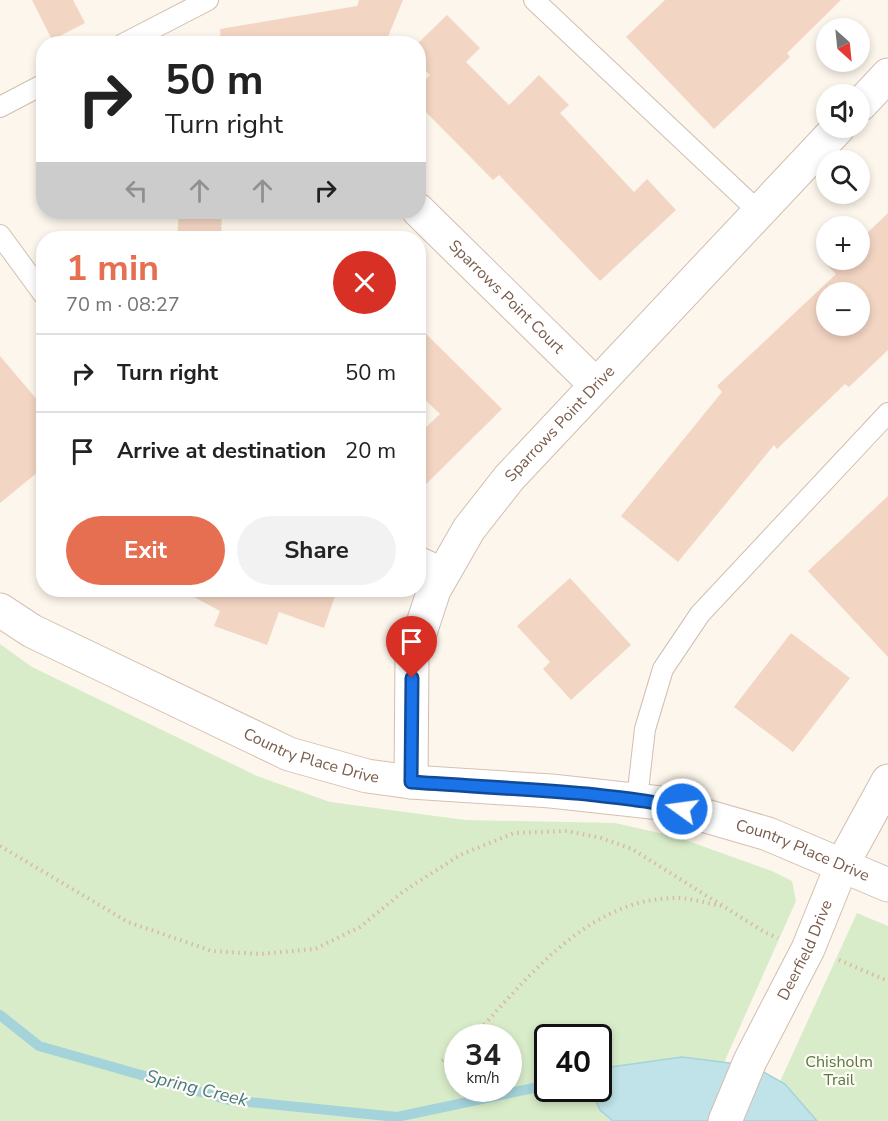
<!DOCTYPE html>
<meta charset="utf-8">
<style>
:root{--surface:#fff;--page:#f2f2f2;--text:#222;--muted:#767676;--line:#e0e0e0;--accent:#e76f51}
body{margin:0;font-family:"Nunito Sans",sans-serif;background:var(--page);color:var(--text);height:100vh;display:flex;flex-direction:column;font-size:22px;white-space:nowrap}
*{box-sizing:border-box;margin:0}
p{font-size:20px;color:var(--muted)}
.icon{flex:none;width:33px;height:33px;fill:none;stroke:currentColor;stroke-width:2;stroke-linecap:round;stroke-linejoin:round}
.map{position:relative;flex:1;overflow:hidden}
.side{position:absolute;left:36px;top:231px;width:390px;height:366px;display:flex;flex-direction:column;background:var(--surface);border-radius:24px;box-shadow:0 3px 9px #0003}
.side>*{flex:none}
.hud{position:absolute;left:36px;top:36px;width:390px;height:183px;border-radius:24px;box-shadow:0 3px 9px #0003;background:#fff;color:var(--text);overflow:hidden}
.needle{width:39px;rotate:153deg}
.fabs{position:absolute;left:816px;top:18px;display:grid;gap:12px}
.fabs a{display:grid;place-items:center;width:54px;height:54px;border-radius:50%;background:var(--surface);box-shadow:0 3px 9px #0003;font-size:30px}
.speed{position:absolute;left:444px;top:1024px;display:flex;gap:12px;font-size:30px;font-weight:700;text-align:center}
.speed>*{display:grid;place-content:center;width:78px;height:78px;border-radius:50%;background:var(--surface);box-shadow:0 3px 9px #0003;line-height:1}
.speed small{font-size:15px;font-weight:400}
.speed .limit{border:3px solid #111;border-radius:9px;background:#fff;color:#111}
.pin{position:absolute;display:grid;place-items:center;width:51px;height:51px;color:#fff;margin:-62px -26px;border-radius:50% 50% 50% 0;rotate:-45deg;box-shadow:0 0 6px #0007}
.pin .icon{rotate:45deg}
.me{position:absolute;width:66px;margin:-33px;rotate:284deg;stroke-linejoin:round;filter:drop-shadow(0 0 4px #0008)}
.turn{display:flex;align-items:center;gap:21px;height:126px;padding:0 30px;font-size:27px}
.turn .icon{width:78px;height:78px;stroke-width:2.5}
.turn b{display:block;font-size:42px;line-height:51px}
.lanes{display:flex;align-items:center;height:57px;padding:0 30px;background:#0003;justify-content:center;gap:30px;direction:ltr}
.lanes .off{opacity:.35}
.round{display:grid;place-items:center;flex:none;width:63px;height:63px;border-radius:32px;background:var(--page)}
.summary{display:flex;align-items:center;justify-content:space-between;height:102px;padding:0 30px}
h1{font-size:36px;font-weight:700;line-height:45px;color:var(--accent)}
.button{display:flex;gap:12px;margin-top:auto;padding:12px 30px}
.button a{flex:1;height:69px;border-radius:36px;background:var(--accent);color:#fff;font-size:24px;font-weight:700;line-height:69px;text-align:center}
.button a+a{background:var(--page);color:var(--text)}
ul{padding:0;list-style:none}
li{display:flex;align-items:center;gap:18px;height:78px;padding:0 30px;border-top:2px solid var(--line)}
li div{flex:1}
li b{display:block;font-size:22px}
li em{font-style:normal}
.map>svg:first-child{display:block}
.green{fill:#d8ecc9;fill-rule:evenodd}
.water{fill:#bfe3e8;stroke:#a5d3da;stroke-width:1.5}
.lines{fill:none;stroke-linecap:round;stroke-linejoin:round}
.stream{stroke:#a5d3da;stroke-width:10}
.building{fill:#f3d5c3;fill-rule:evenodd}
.lane-casing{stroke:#d1beb0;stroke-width:22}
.street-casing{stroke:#d1beb0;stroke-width:35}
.secondary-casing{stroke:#d6c0b0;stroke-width:35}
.path{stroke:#d9b8a5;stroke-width:4;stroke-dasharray:1.5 4.5;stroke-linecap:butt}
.lane{stroke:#fff;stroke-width:20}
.street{stroke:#fff;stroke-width:33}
.secondary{stroke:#fff;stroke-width:33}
.route-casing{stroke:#114b97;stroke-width:15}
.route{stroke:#1a73e8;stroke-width:10}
.labels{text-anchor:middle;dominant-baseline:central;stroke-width:4.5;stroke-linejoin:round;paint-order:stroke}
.street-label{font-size:16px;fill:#7a5c4d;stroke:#fffaf3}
.park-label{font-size:16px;fill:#537a41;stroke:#fffaf3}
.water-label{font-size:18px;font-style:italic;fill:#437c86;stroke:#fffaf3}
</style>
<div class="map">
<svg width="888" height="1121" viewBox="0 0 888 1121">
<rect width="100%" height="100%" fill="#fdf6ec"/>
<g class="green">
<path d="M0 644 32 667 257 776 330 802 465 820 615 823 677 837 772 871 792 881 796 901 698 1121H0ZM458 1038H508V1089H458ZM548 1038H598V1089H548Z"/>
<path d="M857 913 888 926V1121H762Z"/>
</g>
<path class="water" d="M682 1057 753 1066 785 1084 817 1121H613L600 1110 591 1089H598L599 1072 611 1067Z"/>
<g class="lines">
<path class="stream" d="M0 1015 39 1046 229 1100 397 1117 548 1085"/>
</g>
<g class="building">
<path d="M32 0H73L85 23 52 40Z"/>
<path d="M359 0H403L385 44H221L220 29 357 6Z"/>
<path d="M665 0H841L787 53 790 57 714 129 626 37Z"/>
<path d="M447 15 480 48 466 62 509 105 539 75 569 105 560 113 634 192 647 179 676 210 600 281 499 175 493 180 418 104V87L430 75 418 64V43Z"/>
<path d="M179 212H222L221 238H177Z"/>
<path d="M888 213V350L849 387 845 384 777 449 774 445 678 562 621 516 722 392 717 386 836 274 822 260H860V240ZM826 292H860V326H826Z"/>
<path d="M418 326 502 409 418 492V435L440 414 418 393Z"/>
<path d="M0 356 44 408V467L0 503Z"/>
<path d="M888 496V657L808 571Z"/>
<path d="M570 578 631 645 571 700 543 669 550 662 517 626Z"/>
<path d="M181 590H337L324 628 279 612 267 645 214 626 220 611Z"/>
<path d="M791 633 850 678 793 752 734 707Z"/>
</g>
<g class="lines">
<g class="lane-casing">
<g id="lane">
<path d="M534 0 759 212"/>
<path d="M123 44 208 0"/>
<path d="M0 107 44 84"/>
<path d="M0 235 44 295"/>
<path d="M418 556 445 569"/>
<path d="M637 799 645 729 663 669 700 614 888 413"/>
</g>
</g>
<g class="street-casing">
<g id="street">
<path d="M860 105 888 75"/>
<path id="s1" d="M418 210 596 385"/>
<path id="s2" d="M411 782 412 657 434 590 469 529 509 478 838 128"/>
<path id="s3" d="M725 1121 750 1061 808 949 842 865 888 781"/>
</g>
</g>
<g class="secondary-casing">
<g id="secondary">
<path id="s4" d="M0 610 32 631 289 754 367 776 411 782 551 791 661 803 768 834 888 885"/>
</g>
</g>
<g class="path">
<path d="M0 846 128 922 212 951 260 954 315 949 360 927 404 891 460 855 514 833 567 831 601 838 632 849 766 933 778 938"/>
<path d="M839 960 888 981"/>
<path d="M472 1038C526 980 585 901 672 898 688 897 706 903 721 906"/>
<path d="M442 1061 458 1051"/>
</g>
<use href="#lane" class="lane"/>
<use href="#street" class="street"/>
<use href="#secondary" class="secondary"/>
</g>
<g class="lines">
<g class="route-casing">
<path id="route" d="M412 678 411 782C470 786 528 789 587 794 619 798 651 800 682 809"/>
</g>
<use href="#route" class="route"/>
</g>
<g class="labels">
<g class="street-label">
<text stroke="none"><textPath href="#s1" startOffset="124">Sparrows Point Court</textPath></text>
<text stroke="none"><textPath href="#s2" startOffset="405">Sparrows Point Drive</textPath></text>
<text stroke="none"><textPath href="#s4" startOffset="345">Country Place Drive</textPath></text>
<text stroke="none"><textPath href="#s4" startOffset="849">Country Place Drive</textPath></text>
<text stroke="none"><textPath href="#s3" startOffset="189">Deerfield Drive</textPath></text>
</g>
<g class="park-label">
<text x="839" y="1062">Chisholm<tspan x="839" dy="18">Trail</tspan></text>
</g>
<g class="water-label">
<text transform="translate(197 1088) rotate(14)">Spring Creek</text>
</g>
</g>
</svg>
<div class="fabs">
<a><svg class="needle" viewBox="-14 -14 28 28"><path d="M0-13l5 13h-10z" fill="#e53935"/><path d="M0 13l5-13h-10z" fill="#767676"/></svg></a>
<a><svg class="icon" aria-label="sound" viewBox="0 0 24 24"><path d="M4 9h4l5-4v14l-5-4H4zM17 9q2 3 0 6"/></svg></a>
<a><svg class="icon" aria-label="search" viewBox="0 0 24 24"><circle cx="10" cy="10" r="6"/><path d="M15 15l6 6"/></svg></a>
<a>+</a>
<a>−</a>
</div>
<div class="speed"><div>34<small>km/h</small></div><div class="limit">40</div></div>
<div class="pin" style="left:412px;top:678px;background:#d93025"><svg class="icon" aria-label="arrive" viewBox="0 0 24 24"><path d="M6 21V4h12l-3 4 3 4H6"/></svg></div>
<svg class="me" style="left:682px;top:809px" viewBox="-20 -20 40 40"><circle r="17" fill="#1a73e8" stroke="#fff" stroke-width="3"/><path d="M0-11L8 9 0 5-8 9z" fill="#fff"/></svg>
<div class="hud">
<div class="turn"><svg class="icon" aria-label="right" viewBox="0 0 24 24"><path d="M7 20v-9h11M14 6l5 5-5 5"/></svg><div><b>50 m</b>Turn right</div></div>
<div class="lanes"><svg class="icon off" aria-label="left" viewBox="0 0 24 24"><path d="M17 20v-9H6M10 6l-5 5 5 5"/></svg><svg class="icon off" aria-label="ahead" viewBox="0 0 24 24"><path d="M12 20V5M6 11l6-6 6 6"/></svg><svg class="icon off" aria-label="ahead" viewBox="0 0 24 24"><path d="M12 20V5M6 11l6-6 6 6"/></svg><svg class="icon" aria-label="right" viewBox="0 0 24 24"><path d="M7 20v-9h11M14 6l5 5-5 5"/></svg></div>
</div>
<section class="side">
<div class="summary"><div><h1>1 min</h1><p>70 m · 08:27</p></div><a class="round" style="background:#d93025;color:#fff"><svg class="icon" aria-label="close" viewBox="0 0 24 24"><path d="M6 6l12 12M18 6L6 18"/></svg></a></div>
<ul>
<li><svg class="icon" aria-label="right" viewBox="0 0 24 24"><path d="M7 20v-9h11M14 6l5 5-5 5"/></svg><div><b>Turn right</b></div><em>50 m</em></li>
<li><svg class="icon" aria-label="arrive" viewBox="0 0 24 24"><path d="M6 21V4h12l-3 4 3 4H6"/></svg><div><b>Arrive at destination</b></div><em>20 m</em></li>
</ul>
<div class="button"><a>Exit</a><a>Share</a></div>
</section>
</div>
